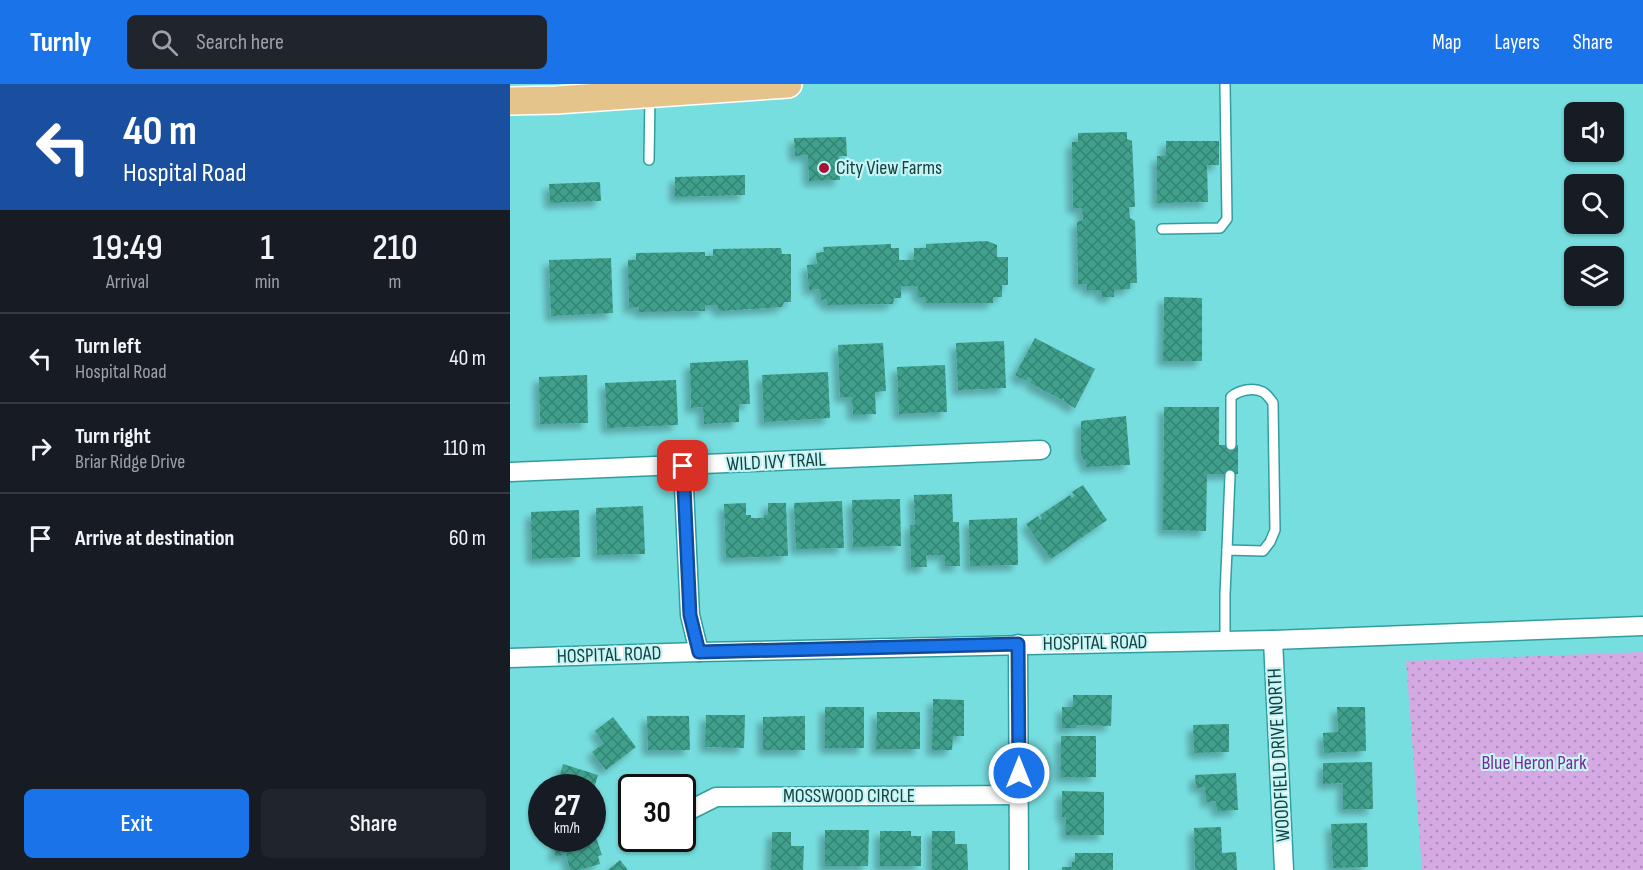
<!DOCTYPE html>
<style>
:root{--surface:#171b24;--page:#20242c;--text:#f1f3f6;--muted:#9ea1a6;--line:#363941;--accent:#1a73e8}
body{margin:0;font-family:"Sofia Sans Condensed",sans-serif;background:var(--page);color:var(--text);height:100vh;display:flex;flex-direction:column;font-size:22px;white-space:nowrap}
*{box-sizing:border-box;margin:0}
p{font-size:20px;color:var(--muted)}
.icon{flex:none;width:33px;height:33px;fill:none;stroke:currentColor;stroke-width:2;stroke-linecap:round;stroke-linejoin:round}
.map{position:relative;flex:1;overflow:hidden}
.drawer{display:flex;flex-direction:column;background:var(--surface);width:510px}
.drawer>*{flex:none}
.banner{background:#1a4fa0;color:#fff;overflow:hidden}
.controls{position:absolute;left:1054px;top:18px;display:grid;gap:12px}
.controls a{display:grid;place-items:center;width:60px;height:60px;border-radius:9px;background:var(--surface);box-shadow:0 2px 4px #0004;font-size:30px}
.speed{position:absolute;left:18px;top:690px;display:flex;gap:12px;font-size:30px;font-weight:700;text-align:center}
.speed>*{display:grid;place-content:center;width:78px;height:78px;border-radius:50%;background:var(--surface);box-shadow:0 2px 4px #0004;line-height:1}
.speed small{font-size:15px;font-weight:400}
.speed .limit{border:3px solid #111;border-radius:9px;background:#fff;color:#111}
.pin{position:absolute;display:grid;place-items:center;width:51px;height:51px;color:#fff;margin:-26px;border-radius:12px;box-shadow:0 3px 9px #0006}
.me{position:absolute;width:66px;margin:-33px;rotate:0deg;stroke-linejoin:round;filter:drop-shadow(0 0 4px #0008)}
.turn{display:flex;align-items:center;gap:21px;height:126px;padding:0 24px;font-size:27px}
.turn .icon{width:78px;height:78px;stroke-width:2.5}
.turn b{display:block;font-size:42px;line-height:51px}
.eta{display:flex;justify-content:space-evenly;align-items:center;height:102px;text-align:center}
.eta b{font-size:36px;font-weight:600;line-height:42px}
.cta{display:flex;gap:12px;margin-top:auto;padding:12px 24px}
.cta a{flex:1;height:69px;border-radius:9px;background:var(--accent);color:#fff;font-size:24px;font-weight:600;line-height:69px;text-align:center}
.cta a+a{background:var(--page);color:var(--text)}
ul{padding:0;list-style:none}
li{display:flex;align-items:center;gap:18px;height:90px;padding:0 24px;border-top:2px solid var(--line)}
li div{flex:1}
li b{display:block;font-size:22px}
li em{font-style:normal}
header{display:flex;align-items:center;gap:36px;box-sizing:border-box;height:84px;padding:0 30px;background:var(--accent);color:#fff}
header strong{font-size:28px}
nav{display:flex;gap:33px;margin-inline-start:auto;font-size:21px}
.search{width:420px;height:54px;background:var(--page);display:flex;align-items:center;gap:15px;box-sizing:border-box;padding:0 21px;border-radius:9px;color:var(--muted);font-size:22px}
main{display:flex;flex:1;min-height:0}
.map>svg:first-child{display:block}
.green{fill:url(#green-dots)}
.building{fill:url(#building-cross-hatch);filter:url(#shadow)}
.lines{fill:none;stroke-linecap:round;stroke-linejoin:round}
.lane-casing{stroke:#309ea1;stroke-width:12}
.street-casing{stroke:#309ea1;stroke-width:21}
.primary-casing{stroke:#fff;stroke-width:30}
.lane{stroke:#fff;stroke-width:9}
.street{stroke:#fff;stroke-width:18}
.primary{stroke:#e5c48c;stroke-width:27}
.route-casing{stroke:#114b97;stroke-width:15}
.route{stroke:#1a73e8;stroke-width:10}
.poi-dot{fill:#a91135;stroke:#c6f5f6;stroke-width:2}
.labels{text-anchor:middle;dominant-baseline:central;stroke-width:4.5;stroke-linejoin:round;paint-order:stroke}
.poi-label{font-size:20px;fill:#144142;stroke:#c6f5f6;text-anchor:start}
.street-label{font-size:20px;fill:#144142;stroke:#c6f5f6}
.park-label{font-size:20px;fill:#7d2797;stroke:#c6f5f6}
</style>
<header>
<strong>Turnly</strong>
<div class="search"><svg class="icon" aria-label="search" viewBox="0 0 24 24"><circle cx="10" cy="10" r="6"/><path d="M15 15l6 6"/></svg>Search here</div>
<nav><a>Map</a><a>Layers</a><a>Share</a></nav>
</header>
<main>
<section class="drawer">
<div class="banner">
<div class="turn"><svg class="icon" aria-label="left" viewBox="0 0 24 24"><path d="M17 20v-9H6M10 6l-5 5 5 5"/></svg><div><b>40 m</b>Hospital Road</div></div>
</div>
<div class="eta">
<div><b>19:49</b><p>Arrival</p></div>
<div><b>1</b><p>min</p></div>
<div><b>210</b><p>m</p></div>
</div>
<ul>
<li><svg class="icon" aria-label="left" viewBox="0 0 24 24"><path d="M17 20v-9H6M10 6l-5 5 5 5"/></svg><div><b>Turn left</b><p>Hospital Road</p></div><em>40 m</em></li>
<li><svg class="icon" aria-label="right" viewBox="0 0 24 24"><path d="M7 20v-9h11M14 6l5 5-5 5"/></svg><div><b>Turn right</b><p>Briar Ridge Drive</p></div><em>110 m</em></li>
<li><svg class="icon" aria-label="arrive" viewBox="0 0 24 24"><path d="M6 21V4h12l-3 4 3 4H6"/></svg><div><b>Arrive at destination</b></div><em>60 m</em></li>
</ul>
<div class="cta"><a>Exit</a><a>Share</a></div>
</section>
<div class="map">
<svg width="1133" height="786" viewBox="0 0 1133 786">
<defs>
<pattern id="green-dots" width="8" height="8" patternUnits="userSpaceOnUse" patternTransform="scale(1.5)"><rect width="8" height="8" fill="#d5aae4"/><path d="M2 2h.1M6 6h.1" fill="none" stroke="#ac8cba" stroke-width="1.8" stroke-linecap="round"/></pattern>
<pattern id="building-cross-hatch" width="8" height="8" patternUnits="userSpaceOnUse" patternTransform="scale(1.5)"><rect width="8" height="8" fill="#3fa08c"/><path d="M0 0l8 8M0 8l8-8" fill="none" stroke="#348474"/></pattern>
<filter id="shadow"><feDropShadow dx="-5.5" dy="5.5" stdDeviation="3" flood-color="#0004"/></filter>
</defs>
<rect width="100%" height="100%" fill="#77dedf"/>
<path class="green" d="M1133 568V786H912L896 577Z"/>
<g class="building">
<path d="M617 48V55L622 57 625 123H619L620 134 625 137 627 199H620V205L604 206V213H592L591 206H577V200H568L567 138 573 136 572 124H563L562 58H568V49Z"/>
<path d="M336 53 337 72H329L330 96 299 97 298 71 285 72 284 54Z"/>
<path d="M656 57H709V81H697L698 118 647 119V72H656Z"/>
<path d="M235 91V111L165 113V93Z"/>
<path d="M90 98 91 117 40 119 39 100Z"/>
<path d="M477 157 487 161V173H498V201H492V213H483V219H416V213H408V202H391V214H384L383 220 317 221 316 215 311 216 310 205 299 206 297 181 307 180 306 169 314 168 313 163 381 160V164H389V176H404V164H416V160Z"/>
<path d="M271 164 272 170H281V218H274L272 223 209 227 207 221H195V227L129 228V223L119 224 118 176H126V169L195 168V172H203V165Z"/>
<path d="M101 174 103 229 41 232 39 176Z"/>
<path d="M654 213 692 214V277H653Z"/>
<path d="M525 254 585 285 565 324 553 317 555 313 552 316 520 299 522 295 518 293 516 297 505 291Z"/>
<path d="M494 257 496 304 448 306 446 259Z"/>
<path d="M373 259 376 307 365 308 366 330 343 331 342 313H330L328 261Z"/>
<path d="M238 276 240 320H229V338L194 340 193 323 181 324 180 279Z"/>
<path d="M435 281 437 328 389 330 387 283Z"/>
<path d="M318 288 320 334 254 338 252 291Z"/>
<path d="M77 291 78 339 30 340 29 293Z"/>
<path d="M166 296 168 341 97 344 95 299Z"/>
<path d="M654 323H709V361H728V390H697L696 447 653 446Z"/>
<path d="M616 332 620 381 576 383 575 375H573L571 370V337Z"/>
<path d="M573 401 597 436 541 475 516 440 528 432 530 436 532 435 530 431 560 411 562 414 565 412 562 408Z"/>
<path d="M442 410 443 438H449L450 482H435V471H416L417 483H401L400 441H405L404 411Z"/>
<path d="M390 415 391 462 343 463 342 416Z"/>
<path d="M332 417 334 464 286 465 284 419Z"/>
<path d="M236 419V431H241V434H254V431H258V419H276L278 472 216 474 214 420Z"/>
<path d="M133 422 135 470 87 471 86 424Z"/>
<path d="M69 426 70 473 22 475 21 428Z"/>
<path d="M507 434 508 481 460 482 459 436Z"/>
<path d="M563 611H602L601 642 567 641 566 644H552V623H563Z"/>
<path d="M423 615 454 616V652H443L442 666H422Z"/>
<rect x="315" y="623" width="39" height="41"/>
<path d="M827 623H855L856 667 814 669 813 649 828 648Z"/>
<path d="M367 628H410V665H366Z"/>
<path d="M196 631H235L234 664 195 663Z"/>
<path d="M137 632H179L180 666H138Z"/>
<path d="M295 632V666H253V633Z"/>
<path d="M103 633 126 663 96 686 82 668 94 659 85 647Z"/>
<path d="M719 640V668L684 669 683 641Z"/>
<rect x="551" y="652" width="35" height="41"/>
<path d="M862 678 863 725H833V699L813 700V679Z"/>
<path d="M53 680 88 691 84 704H46Z"/>
<path d="M726 689 728 726 707 727 706 717 696 718 695 703 686 704 685 691Z"/>
<path d="M552 707 594 708V751H556V733H552Z"/>
<path d="M857 739 858 783 823 784 821 740Z"/>
<path d="M711 743 712 769 726 768 727 786H685L684 744Z"/>
<path d="M83 744 92 771 88 772 90 780 69 786H60L56 770 46 773 43 764 50 761 48 754H82Z"/>
<path d="M315 746H359L358 782H315Z"/>
<path d="M370 747H401V752H411V782H370Z"/>
<path d="M422 747H445V760H457L458 786H422Z"/>
<path d="M262 748H281V762H294L293 786H261Z"/>
<path d="M565 769H603V786H552V783H562V778H565Z"/>
<path d="M110 776 118 786H98Z"/>
</g>
<g class="lines">
<g class="lane-casing">
<g id="lane">
<path d="M139 76 140 12"/>
<path d="M652 145 710 144 717 135 715 0"/>
<path d="M717 466 720 391"/>
<path d="M715 556V510L717 466 753 467 760 458 765 446 763 319C760 315 757 310 753 308 743 303 729 306 721 313V361"/>
</g>
</g>
<g class="street-casing">
<g id="street">
<path d="M173 382 180 531 189 568"/>
<path d="M0 388 531 366"/>
<path d="M763 556 774 786"/>
<path d="M508 560 509 786"/>
<path d="M0 574 189 568 763 556 1133 542"/>
<path d="M172 730 206 713 509 711"/>
</g>
</g>
<g class="primary-casing">
<path id="primary" d="M0 17 46 16 278 0"/>
</g>
<use href="#lane" class="lane"/>
<use href="#street" class="street"/>
<use href="#primary" class="primary"/>
</g>
<g class="lines">
<g class="route-casing">
<path id="route" d="M173 382 180 531 189 568 508 560 509 689"/>
</g>
<use href="#route" class="route"/>
</g>
<circle class="poi-dot" cx="314" cy="84" r="6"/>
<g class="labels">
<g class="poi-label">
<text x="326" y="84">City View Farms</text>
</g>
<g class="street-label">
<text transform="translate(266 378) rotate(-3)">WILD IVY TRAIL</text>
<text transform="translate(585 559) rotate(-1)">HOSPITAL ROAD</text>
<text transform="translate(99 571) rotate(-2)">HOSPITAL ROAD</text>
<text transform="translate(769 671) rotate(-93)">WOODFIELD DRIVE NORTH</text>
<text x="339" y="712">MOSSWOOD CIRCLE</text>
</g>
<g class="park-label">
<text x="1024" y="679">Blue Heron Park</text>
</g>
</g>
</svg>
<div class="controls">
<a><svg class="icon" aria-label="sound" viewBox="0 0 24 24"><path d="M4 9h4l5-4v14l-5-4H4zM17 9q2 3 0 6"/></svg></a>
<a><svg class="icon" aria-label="search" viewBox="0 0 24 24"><circle cx="10" cy="10" r="6"/><path d="M15 15l6 6"/></svg></a>
<a><svg class="icon" aria-label="layers" viewBox="0 0 24 24"><path d="M12 4l9 5-9 5-9-5zM3 14l9 5 9-5"/></svg></a>
</div>
<div class="speed"><div>27<small>km/h</small></div><div class="limit">30</div></div>
<div class="pin" style="left:173px;top:382px;background:#d93025"><svg class="icon" aria-label="arrive" viewBox="0 0 24 24"><path d="M6 21V4h12l-3 4 3 4H6"/></svg></div>
<svg class="me" style="left:509px;top:689px" viewBox="-20 -20 40 40"><circle r="17" fill="#1a73e8" stroke="#fff" stroke-width="3"/><path d="M0-11L8 9 0 5-8 9z" fill="#fff"/></svg>
</div>
</main>
